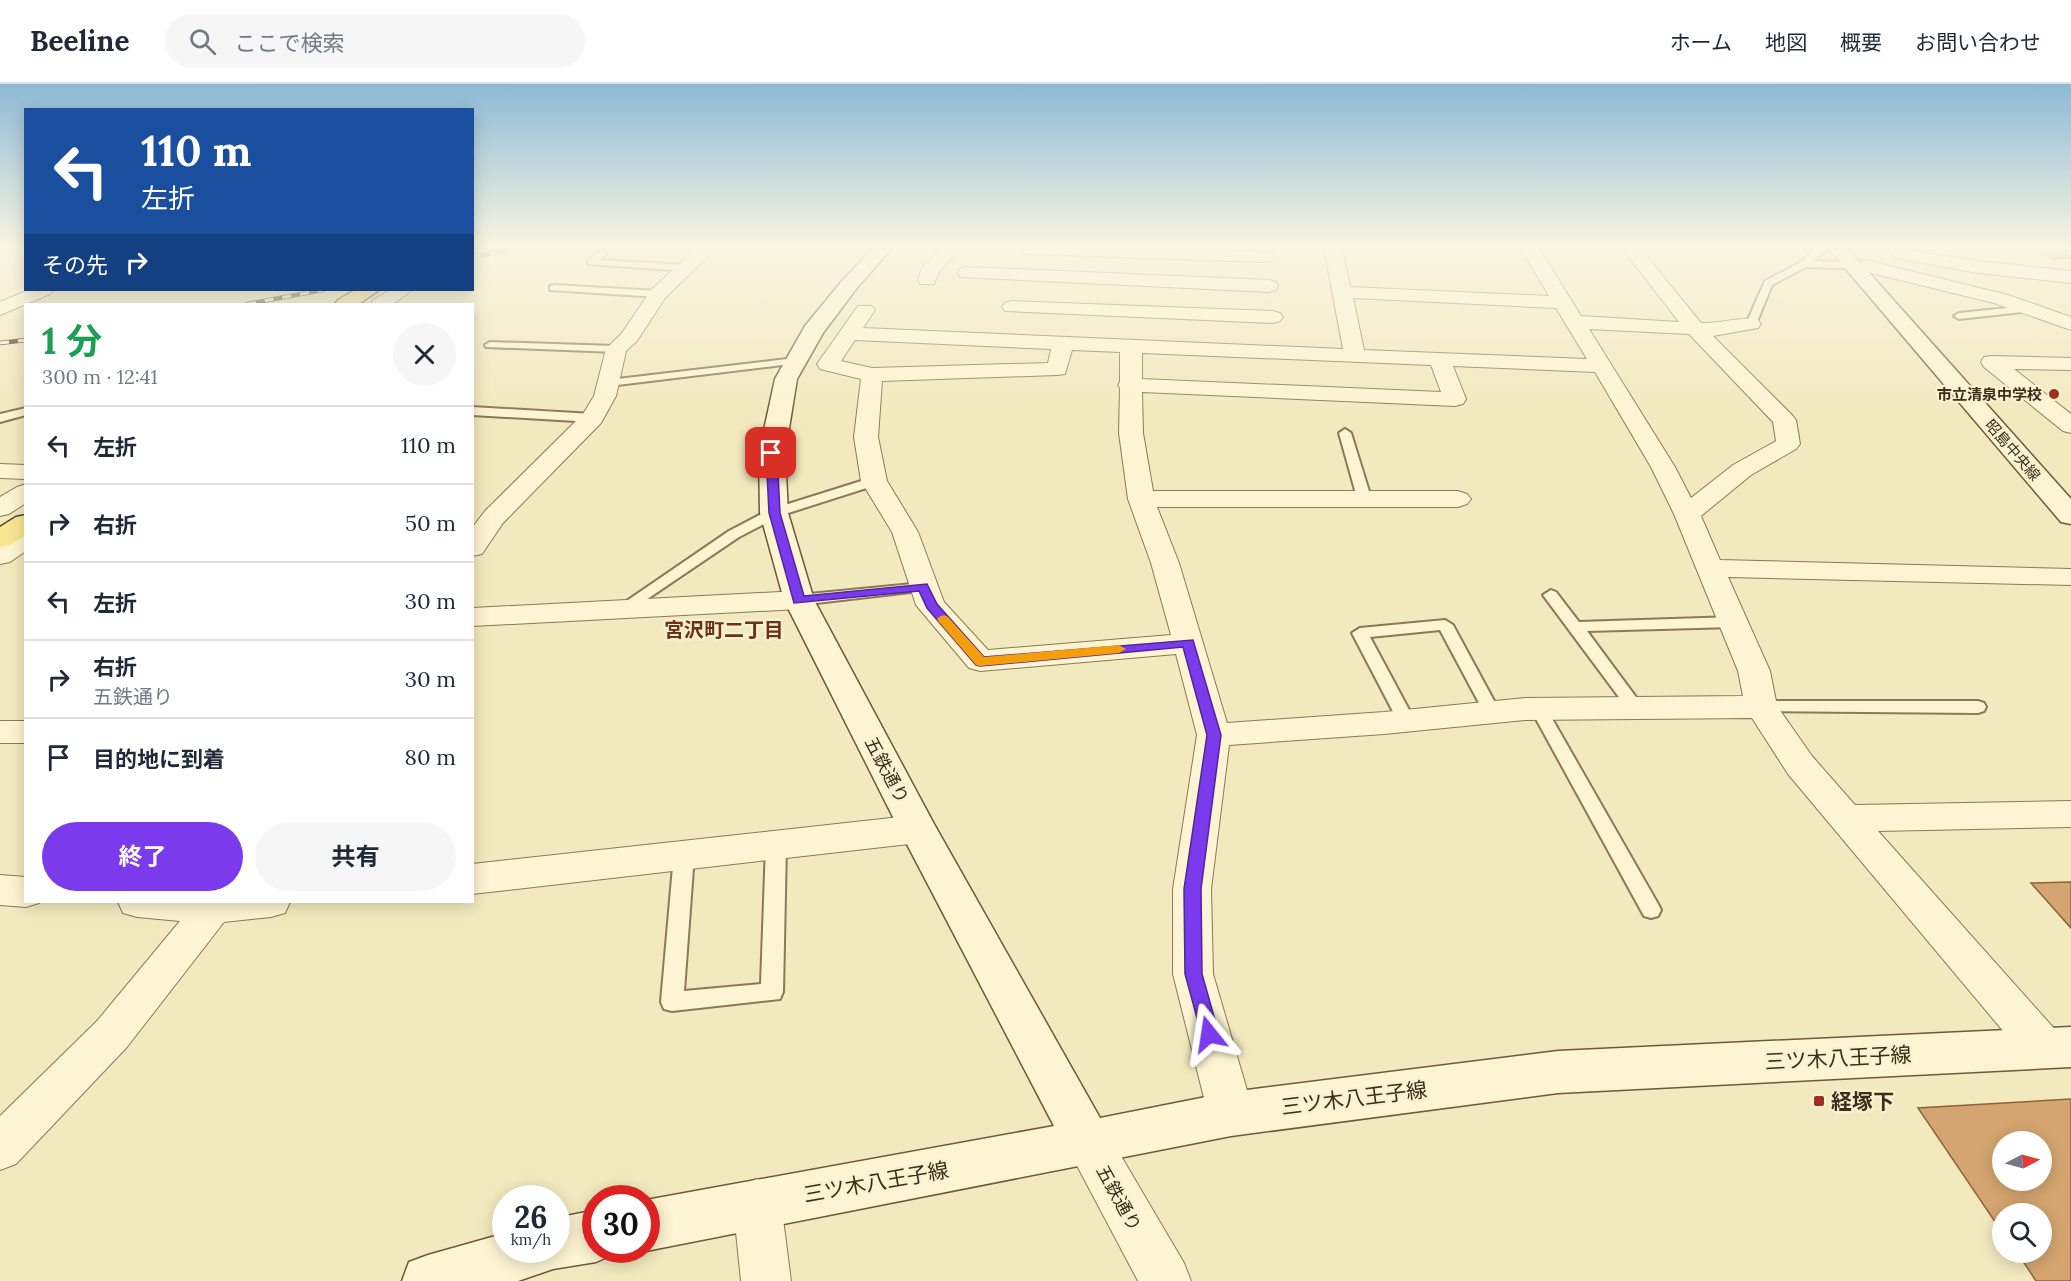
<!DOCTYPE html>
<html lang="ja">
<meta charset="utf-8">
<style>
:root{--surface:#fff;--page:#f6f6f7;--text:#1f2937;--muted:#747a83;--line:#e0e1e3;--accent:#7c3aed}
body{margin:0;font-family:Lora,"Noto Sans JP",serif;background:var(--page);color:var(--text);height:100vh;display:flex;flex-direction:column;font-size:22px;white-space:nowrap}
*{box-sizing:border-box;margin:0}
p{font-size:20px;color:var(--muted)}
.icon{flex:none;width:33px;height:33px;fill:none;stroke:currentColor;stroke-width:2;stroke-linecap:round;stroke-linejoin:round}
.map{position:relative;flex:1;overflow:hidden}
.drawer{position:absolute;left:24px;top:219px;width:450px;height:600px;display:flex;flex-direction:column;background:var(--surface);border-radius:0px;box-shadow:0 3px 15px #0003}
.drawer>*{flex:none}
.hud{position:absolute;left:24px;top:24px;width:450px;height:183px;border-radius:0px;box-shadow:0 3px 15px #0003;background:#1a4fa0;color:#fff;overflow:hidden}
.needle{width:39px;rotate:84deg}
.buttons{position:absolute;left:1992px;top:1047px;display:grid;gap:12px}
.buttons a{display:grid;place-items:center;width:60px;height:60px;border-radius:50%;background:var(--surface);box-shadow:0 3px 15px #0003;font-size:30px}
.speed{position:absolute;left:492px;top:1101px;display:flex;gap:12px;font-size:30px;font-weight:700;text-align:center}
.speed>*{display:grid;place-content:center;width:78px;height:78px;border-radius:50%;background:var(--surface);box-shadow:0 3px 15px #0003;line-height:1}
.speed small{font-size:15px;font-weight:400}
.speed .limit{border:9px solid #d22;background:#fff;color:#111}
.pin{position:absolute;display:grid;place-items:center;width:51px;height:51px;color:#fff;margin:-26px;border-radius:12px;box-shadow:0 3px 9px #0006}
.me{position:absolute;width:66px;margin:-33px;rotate:345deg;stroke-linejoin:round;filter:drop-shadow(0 0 4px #0008)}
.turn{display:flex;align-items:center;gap:21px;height:126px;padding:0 18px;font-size:27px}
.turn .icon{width:78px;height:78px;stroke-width:2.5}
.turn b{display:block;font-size:42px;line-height:51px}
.then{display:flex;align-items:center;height:57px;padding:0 18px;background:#0003;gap:12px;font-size:22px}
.round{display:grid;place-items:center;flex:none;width:63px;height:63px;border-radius:32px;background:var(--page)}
.overview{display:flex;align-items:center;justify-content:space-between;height:102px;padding:0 18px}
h1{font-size:36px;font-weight:700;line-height:45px;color:#1e9e55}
.cta{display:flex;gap:12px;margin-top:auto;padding:12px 18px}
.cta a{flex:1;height:69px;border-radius:36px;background:var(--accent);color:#fff;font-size:24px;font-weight:700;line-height:69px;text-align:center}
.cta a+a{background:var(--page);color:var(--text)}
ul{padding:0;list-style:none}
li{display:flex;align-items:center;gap:18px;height:78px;padding:0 18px;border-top:2px solid var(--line)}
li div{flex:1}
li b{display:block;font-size:22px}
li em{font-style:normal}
header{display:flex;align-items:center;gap:36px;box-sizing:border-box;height:84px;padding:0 30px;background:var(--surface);border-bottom:2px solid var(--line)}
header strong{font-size:28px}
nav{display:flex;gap:33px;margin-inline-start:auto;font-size:21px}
.search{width:420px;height:54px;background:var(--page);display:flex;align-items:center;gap:15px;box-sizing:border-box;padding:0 21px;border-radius:33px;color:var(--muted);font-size:22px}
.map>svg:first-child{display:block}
.building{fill:#d4a570;stroke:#8e6439;stroke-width:1.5;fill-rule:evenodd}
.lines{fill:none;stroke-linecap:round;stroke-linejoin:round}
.lane-casing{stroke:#8c7955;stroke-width:4}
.street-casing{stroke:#8c7955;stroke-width:2}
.secondary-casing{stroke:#6e5938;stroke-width:3}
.primary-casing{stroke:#59462a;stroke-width:3}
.lane{fill:#fcf4d2;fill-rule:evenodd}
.street{fill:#fcf4d2;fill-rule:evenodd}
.secondary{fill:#fcf4d2;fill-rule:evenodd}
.primary{fill:#f9e592;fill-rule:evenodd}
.rail-casing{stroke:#3a2e1b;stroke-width:4.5}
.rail{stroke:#f9f1cf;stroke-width:3;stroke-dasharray:9;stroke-linecap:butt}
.route{fill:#7c3aed;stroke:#51269a;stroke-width:1.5}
.slow{fill:#f59e0b}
.poi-dot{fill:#a12e1f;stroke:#f9f1cf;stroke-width:2}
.labels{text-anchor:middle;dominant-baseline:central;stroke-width:4.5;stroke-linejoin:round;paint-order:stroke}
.far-poi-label{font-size:15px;font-weight:bold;fill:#3a2e1b;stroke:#f9f1cf;text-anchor:end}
.far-street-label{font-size:15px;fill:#3a2e1b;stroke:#f9f1cf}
.street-label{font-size:18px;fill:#3a2e1b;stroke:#f9f1cf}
.neighbourhood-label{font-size:20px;font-weight:bold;fill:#6b3216;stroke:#f9f1cf}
.near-street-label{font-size:21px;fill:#3a2e1b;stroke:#f9f1cf}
.near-poi-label{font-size:21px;font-weight:bold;fill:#3a2e1b;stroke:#f9f1cf;text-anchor:start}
</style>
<header>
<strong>Beeline</strong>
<div class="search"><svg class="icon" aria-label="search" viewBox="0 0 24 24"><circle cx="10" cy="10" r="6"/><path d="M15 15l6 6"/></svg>ここで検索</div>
<nav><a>ホーム</a><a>地図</a><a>概要</a><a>お問い合わせ</a></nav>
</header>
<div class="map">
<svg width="2071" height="1197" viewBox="0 0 2071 1197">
<rect width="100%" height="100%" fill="#f2e9be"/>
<g class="building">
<path d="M2031 164H2050L2071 174 2053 175Z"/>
<path d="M2071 798V844L2031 799Z"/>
<path d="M2071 1015V1197H2036L2017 1168H2042V1130H2002V1148L1918 1024ZM2002 1058H2042V1096H2002Z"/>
</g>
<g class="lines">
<g class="lane-casing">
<g id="lane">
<path d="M1817 164H1828L1813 177 1865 179 1870 182 1865 185 1806 183 1772 201 1756 240 1755 242H1747L1746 240 1765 197 1801 178Z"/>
<path d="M602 166 607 169 600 176 686 181 691 184 686 187 588 180V176Z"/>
<path d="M554 201 658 207 663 210 658 213 550 206V202Z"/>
<path d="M2027 222 2031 223V227L1959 235 1954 232 1959 229Z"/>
<path d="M490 258 616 262 621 265 616 268 486 263 485 261Z"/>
<path d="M795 274 799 275V279L609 302 603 299 609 296Z"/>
<path d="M472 323 593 330 599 334 593 338 472 331Z"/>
<path d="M26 324V331L0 338V330Z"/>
<path d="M1345 345 1351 349 1372 417 1370 420 1365 421 1358 417 1339 349Z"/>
<path d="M874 393 881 397 879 400 779 432 739 453 628 528 623 530 615 525 729 447 769 426Z"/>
<path d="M923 499 928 500 930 503 928 506 799 521 791 516 799 511Z"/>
<path d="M1551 506 1556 508 1579 538 1734 533 1742 538 1734 543 1587 547 1644 624 1642 628H1630L1543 511Z"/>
<path d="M1445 536 1453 541 1500 628 1498 632H1486L1440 546 1370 553 1415 637 1412 641H1400L1352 549 1360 544Z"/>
<path d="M1761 617H1978L1984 619 1986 623 1984 627 1978 629 1755 627 1753 623 1755 619Z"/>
<path d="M1538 618 1544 620 1546 624 1658 820 1661 826 1658 832 1651 834 1644 832 1530 624 1532 620Z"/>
<path d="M776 754 783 756 786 761 783 908 780 915 672 927 664 925 661 918 674 771 677 766 684 764 691 766 694 771 684 907 761 900 766 761 769 756Z"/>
</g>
</g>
<g class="street-casing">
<g id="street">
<path d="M697 164H716L665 214 637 257 626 267 616 312 601 339 503 439 482 470 472 472V444L485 427 583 330 594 312 606 265 622 249 651 206Z"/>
<path d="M942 164H961L939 188 934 200H920L918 196 923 182Z"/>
<path d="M1021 164H1158L1265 168 1271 169 1274 173 1271 177 1265 178 1029 170 1023 169Z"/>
<path d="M1324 164H1342L1350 203 1549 212 1521 164H1539L1581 232 1679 238 1622 164H1640L1701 239C1719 240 1744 232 1758 236L1761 240 1758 244 1713 252 1792 331 1796 336 1800 360 1796 365 1751 391 1701 432 1720 476 2071 485V501L1728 493 1770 587 1777 622 1812 672 1855 721 2071 717V743L1878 747 2059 950 2066 964 2059 978 2044 983 2029 978 1788 690 1752 634 1525 636 1384 650 1229 661 1211 805 1213 890 1254 1030 1247 1045 1231 1051 1215 1045 1208 1030 1173 890V805L1197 651 1176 570 980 587 969 584 916 521 892 448 861 397 854 353 861 295 820 285 817 280 858 222H872L875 226 863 244 1343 265ZM1353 214 1556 224 1587 275 1364 266ZM1589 245 1689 250 1773 338 1776 357 1733 381 1691 414 1675 383ZM855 256 1051 265 1048 279 872 284 841 277ZM1072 266 1120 268V298L1118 301 1120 304 1119 349 1128 415 1151 479 1171 551 988 566 944 518 918 448 887 397 878 353 882 297 1057 291 1065 290ZM1142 269 1431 281 1441 308 1142 295ZM1453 282 1595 288 1651 383 1674 430 1738 587 1743 612 1525 614 1384 628 1227 639 1179 479 1157 423H1458L1467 420 1471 415 1467 410 1458 407H1153L1143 349 1142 308 1455 322 1463 320 1466 315Z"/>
<path d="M1900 165 1978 177 2071 187V199L1978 189 1894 174 1891 170 1894 166Z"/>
<path d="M1865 176 2008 211 2071 233V246L1994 219 1859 186 1856 182 1859 178Z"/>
<path d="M967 183 1269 196 1276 198 1278 202 1276 206 1269 208 960 193 958 189 960 185Z"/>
<path d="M28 206H53L50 210 0 231V218Z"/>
<path d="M390 206H412L393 220H371L373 216Z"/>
<path d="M1012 217 1273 227 1280 229 1283 233 1280 237 1273 239 1005 227 1002 223 1005 219Z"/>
<path d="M1992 272 2071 274V286L2014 285 2071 330V349L2063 347 1984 283 1981 278 1984 273Z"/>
<path d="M0 380 26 381V395L0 394Z"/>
<path d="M26 400V419L9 430 0 432V413L17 403Z"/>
<path d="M26 447V467L10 478 0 480V460L16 449Z"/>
<path d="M799 507 809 510 813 516 809 522 799 525 472 542V524Z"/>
<rect x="0" y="637" width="26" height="22"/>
<path d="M918 731 931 735 936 745 931 755 918 759 472 810V780Z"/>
<path d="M0 791 26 793V818L39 819 26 823 0 821Z"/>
<path d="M118 818H290L285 829 271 833 224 838 127 963 16 1080 0 1086V1032L97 937 180 837 137 833 123 829Z"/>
<path d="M1088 1037 1104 1043 1184 1179 1191 1197H1138L1065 1059 1072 1043Z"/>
<path d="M757 1095 774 1102 781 1119 791 1197H741L733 1119 740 1102Z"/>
</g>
</g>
<g class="secondary-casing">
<g id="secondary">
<path d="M873 164H892L856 205 823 249 797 295 785 369 788 429 814 516 934 740 1100 1034 1231 1008 1558 967 2071 943V983L1558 1009 1231 1052 646 1167 641 1166H646V1116L1054 1042 899 745 784 516 760 429 759 369 775 295 805 242 842 197Z"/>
<path d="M1828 164H1847L2071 415V440L2061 438Z"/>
<path d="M596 1126V1166H616L614 1170 596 1178 553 1185 518 1197H402L409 1178 428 1171 506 1149V1166H556V1134Z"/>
</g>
</g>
<g class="primary-casing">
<g id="primary">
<path d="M355 206H379L359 220H335L338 216Z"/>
<path d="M26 431V451L10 461 0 463V443L16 433Z"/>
</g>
</g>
<use href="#lane" class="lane"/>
<use href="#street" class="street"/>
<use href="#secondary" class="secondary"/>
<use href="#primary" class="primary"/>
<g class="rail-casing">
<g id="rail">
<path d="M472 173 516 164"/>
<path d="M247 220 323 206"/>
<path d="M0 259 26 256"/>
</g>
</g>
<use href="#rail" class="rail"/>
</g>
<linearGradient id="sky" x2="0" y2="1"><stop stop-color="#8cbad7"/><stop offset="0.49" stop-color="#f9f5e2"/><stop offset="1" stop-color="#f9f5e2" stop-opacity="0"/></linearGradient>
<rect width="2071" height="332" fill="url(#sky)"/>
<path class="route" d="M771 366 777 369 780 429 804 512 927 500 937 520 984 573 1193 556 1221 651 1201 805 1202 890 1219 950 1216 956 1209 958 1203 956 1185 890 1184 805 1207 651 1183 563 980 582 976 581 927 524 919 507 794 519 769 429 766 369Z"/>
<path class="slow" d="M944 531 948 533 984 573 1119 561 1126 565 1119 569 980 582 976 581 939 538 937 535 939 533Z"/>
<g class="poi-dot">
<circle cx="2054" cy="310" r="6"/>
<rect x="1813" y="1011" width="12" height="12" rx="3"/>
</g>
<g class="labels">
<g class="far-poi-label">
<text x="2042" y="310">市立清泉中学校</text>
</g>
<g class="far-street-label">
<text transform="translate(2013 366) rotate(49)">昭島中央線</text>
</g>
<g class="street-label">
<text transform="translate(887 686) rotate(62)">五鉄通り</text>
<text transform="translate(1119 1114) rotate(61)">五鉄通り</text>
</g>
<g class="neighbourhood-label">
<text x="724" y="545">宮沢町二丁目</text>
</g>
<g class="near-street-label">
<text transform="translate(1838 974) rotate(-3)">三ツ木八王子線</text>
<text transform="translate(1354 1014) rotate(-7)">三ツ木八王子線</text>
<text transform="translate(876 1098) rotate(-10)">三ツ木八王子線</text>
</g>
<g class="near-poi-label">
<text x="1831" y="1017">経塚下</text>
</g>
</g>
</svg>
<div class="buttons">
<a><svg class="needle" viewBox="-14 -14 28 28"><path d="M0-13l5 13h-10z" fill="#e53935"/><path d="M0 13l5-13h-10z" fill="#747a83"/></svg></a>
<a><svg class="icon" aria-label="search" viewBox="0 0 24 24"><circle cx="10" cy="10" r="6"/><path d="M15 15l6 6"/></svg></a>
</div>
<div class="speed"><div>26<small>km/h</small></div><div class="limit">30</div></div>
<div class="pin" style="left:771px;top:369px;background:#d93025"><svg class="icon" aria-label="arrive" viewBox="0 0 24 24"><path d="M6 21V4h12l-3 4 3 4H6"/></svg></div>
<svg class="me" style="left:1209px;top:950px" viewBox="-20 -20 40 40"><path d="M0-17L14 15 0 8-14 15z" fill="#7c3aed" stroke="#fff" stroke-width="4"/></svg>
<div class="hud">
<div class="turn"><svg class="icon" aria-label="left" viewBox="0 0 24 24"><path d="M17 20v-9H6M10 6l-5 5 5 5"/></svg><div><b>110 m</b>左折</div></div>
<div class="then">その先<svg class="icon" aria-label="right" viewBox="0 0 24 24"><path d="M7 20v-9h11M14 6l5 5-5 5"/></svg></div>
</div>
<section class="drawer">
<div class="overview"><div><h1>1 分</h1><p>300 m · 12:41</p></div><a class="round"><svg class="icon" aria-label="close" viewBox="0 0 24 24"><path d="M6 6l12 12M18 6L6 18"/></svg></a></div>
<ul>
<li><svg class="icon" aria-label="left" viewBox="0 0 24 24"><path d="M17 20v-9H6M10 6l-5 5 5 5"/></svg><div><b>左折</b></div><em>110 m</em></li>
<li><svg class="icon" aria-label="right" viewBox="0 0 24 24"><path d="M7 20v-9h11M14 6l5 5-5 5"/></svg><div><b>右折</b></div><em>50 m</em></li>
<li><svg class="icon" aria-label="left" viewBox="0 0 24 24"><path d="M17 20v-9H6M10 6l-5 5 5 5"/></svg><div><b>左折</b></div><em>30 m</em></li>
<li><svg class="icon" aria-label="right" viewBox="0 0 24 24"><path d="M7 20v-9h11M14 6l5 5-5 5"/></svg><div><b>右折</b><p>五鉄通り</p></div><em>30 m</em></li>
<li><svg class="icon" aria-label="arrive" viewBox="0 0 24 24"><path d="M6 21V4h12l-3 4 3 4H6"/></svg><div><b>目的地に到着</b></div><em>80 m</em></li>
</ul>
<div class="cta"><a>終了</a><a>共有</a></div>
</section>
</div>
